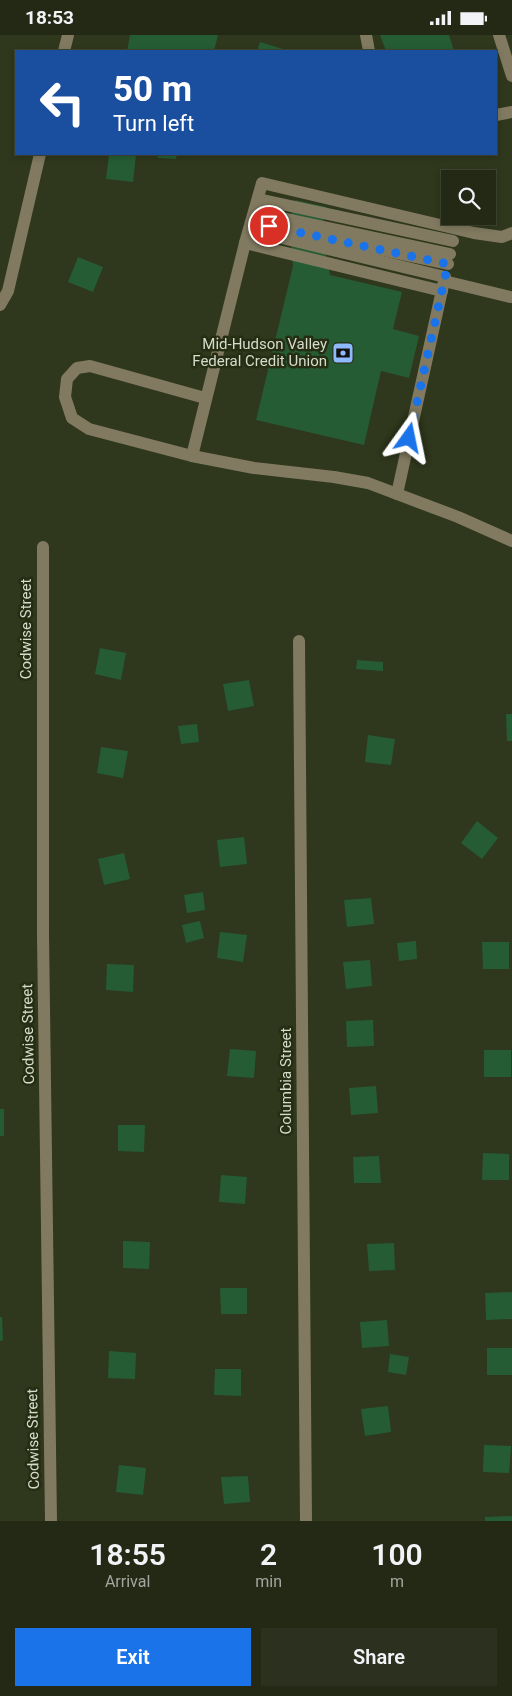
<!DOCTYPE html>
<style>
:root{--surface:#232915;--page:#2b311e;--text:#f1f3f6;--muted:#a3a6a0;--line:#404534;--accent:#1a73e8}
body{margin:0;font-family:Roboto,sans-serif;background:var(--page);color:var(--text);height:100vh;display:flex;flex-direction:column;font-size:19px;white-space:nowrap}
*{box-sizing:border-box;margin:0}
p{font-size:16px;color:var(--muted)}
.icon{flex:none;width:28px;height:28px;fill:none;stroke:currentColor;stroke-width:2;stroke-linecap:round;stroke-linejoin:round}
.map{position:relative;height:1486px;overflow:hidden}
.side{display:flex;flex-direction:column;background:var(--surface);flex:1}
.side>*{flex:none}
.banner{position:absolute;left:15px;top:15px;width:482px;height:105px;border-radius:0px;box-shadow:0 2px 8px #0003,0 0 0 1px var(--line);background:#1a4fa0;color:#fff;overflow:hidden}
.fabs{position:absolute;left:441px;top:135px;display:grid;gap:10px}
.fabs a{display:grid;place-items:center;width:55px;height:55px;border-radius:0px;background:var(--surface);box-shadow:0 2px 8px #0003,0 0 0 1px var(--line);font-size:25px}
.pin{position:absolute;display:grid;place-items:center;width:42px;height:42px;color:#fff;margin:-21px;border:2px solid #fff;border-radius:50%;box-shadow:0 1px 5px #0007}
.me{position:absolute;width:55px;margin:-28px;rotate:12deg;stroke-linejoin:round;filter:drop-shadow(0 0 4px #0008)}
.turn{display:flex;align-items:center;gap:18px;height:105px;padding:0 15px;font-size:22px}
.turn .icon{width:65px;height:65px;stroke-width:2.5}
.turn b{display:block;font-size:35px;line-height:42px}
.eta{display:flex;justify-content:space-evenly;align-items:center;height:85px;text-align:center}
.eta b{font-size:30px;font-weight:600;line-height:35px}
.button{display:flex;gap:10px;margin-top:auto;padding:10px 15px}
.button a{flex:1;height:58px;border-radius:0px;background:var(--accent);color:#fff;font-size:20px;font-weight:600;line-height:58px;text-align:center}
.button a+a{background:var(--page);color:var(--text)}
.status{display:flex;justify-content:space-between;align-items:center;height:35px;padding:0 25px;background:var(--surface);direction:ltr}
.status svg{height:14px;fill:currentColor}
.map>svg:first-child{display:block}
.building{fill:#265c34}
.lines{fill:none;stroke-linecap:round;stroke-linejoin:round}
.minor{stroke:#817a60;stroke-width:12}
.route{stroke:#1a73e8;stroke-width:9;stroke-dasharray:0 16.2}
.labels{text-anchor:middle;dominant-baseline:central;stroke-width:5;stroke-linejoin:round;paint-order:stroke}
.poi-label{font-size:15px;fill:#d6dccc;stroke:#252d12;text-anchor:end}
.street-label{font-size:15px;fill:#d6dccc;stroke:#252d12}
</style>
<div class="status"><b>18:53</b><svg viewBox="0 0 49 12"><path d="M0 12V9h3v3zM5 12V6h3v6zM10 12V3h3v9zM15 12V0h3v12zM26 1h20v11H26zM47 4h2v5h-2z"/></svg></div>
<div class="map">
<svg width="512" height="1486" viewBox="0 0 512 1486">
<rect width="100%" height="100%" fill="#2f371c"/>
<g class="building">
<path d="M130 0H218L214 16H127Z"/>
<path d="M380 0H449L454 16H386Z"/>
<path d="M260 7 290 16H257Z"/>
<path d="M109 119 136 120 133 147 106 144Z"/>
<path d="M158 119H177L176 124 158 123Z"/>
<path d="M295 165 327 172 321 194 330 240 402 257 393 294 419 301 409 343 381 336 364 410 256 385 293 231 289 187Z"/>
<path d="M78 222 103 232 93 257 68 247Z"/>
<path d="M100 613 126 618 121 645 95 639Z"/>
<path d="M357 625 383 627V636L356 634Z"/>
<path d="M249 645 254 671 228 676 223 649Z"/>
<path d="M506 679H512V706H507Z"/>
<path d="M197 689 199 707 181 709 178 691Z"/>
<path d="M368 700 395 704 391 730 365 727Z"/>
<path d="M101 712 128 716 123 743 97 738Z"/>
<path d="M477 786 498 803 482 824 461 808Z"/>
<path d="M244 802 247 829 220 832 217 805Z"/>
<path d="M124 818 130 844 104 850 98 824Z"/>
<path d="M203 857 205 875 187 878 184 860Z"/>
<path d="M371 863 374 889 347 892 344 865Z"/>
<path d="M200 886 204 903 186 908 182 890Z"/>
<path d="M220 897 247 900 243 927 217 923Z"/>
<path d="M416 906 417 924 399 926 397 908Z"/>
<path d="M482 907H509V934H483Z"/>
<path d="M370 925 372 951 346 954 343 927Z"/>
<path d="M107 929 134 930 133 957 106 955Z"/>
<path d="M373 985 374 1011 347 1012 346 986Z"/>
<path d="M230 1014 256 1016 254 1043 227 1041Z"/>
<rect x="484" y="1015" width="27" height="27"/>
<path d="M376 1051 378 1078 351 1080 349 1053Z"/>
<rect x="0" y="1074" width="4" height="27"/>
<path d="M118 1090H145L144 1117 118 1116Z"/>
<path d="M483 1118 509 1119V1145H482Z"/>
<path d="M379 1121 381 1148H354L353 1122Z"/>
<path d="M221 1140 247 1142 245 1169 219 1167Z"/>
<path d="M123 1206 150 1207 149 1234 123 1233Z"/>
<path d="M394 1208 395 1235 369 1236 367 1209Z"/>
<path d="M220 1253H247V1279H221Z"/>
<path d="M512 1257V1284L486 1285 485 1258Z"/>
<path d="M0 1282H2L3 1305 0 1306Z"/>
<path d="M387 1285 389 1311 362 1313 360 1287Z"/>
<rect x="487" y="1313" width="25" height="27"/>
<path d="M109 1316 136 1318 135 1344 108 1343Z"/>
<path d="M390 1319 409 1322 406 1340 388 1337Z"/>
<path d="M215 1334H241V1361L214 1360Z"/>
<path d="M388 1371 391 1397 365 1401 361 1374Z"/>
<path d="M484 1410 511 1411 509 1438 483 1437Z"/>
<path d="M119 1430 146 1433 143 1460 116 1457Z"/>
<path d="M248 1441 250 1467 224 1469 221 1442Z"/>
<path d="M512 1481V1486H485V1482Z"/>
</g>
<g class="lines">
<g class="minor">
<path d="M366 0 369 16"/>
<path d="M499 0 512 41"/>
<path d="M64 16 68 0"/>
<path d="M496 80 512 77"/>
<path d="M258 164 453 206"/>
<path d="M254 177 450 219"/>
<path d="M251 187 448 229"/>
<path d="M249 195 445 242"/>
<path d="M245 208 442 256"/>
<path d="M0 270 8 256 40 119"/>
<path d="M205 363 90 331 77 333 67 344 65 362 72 383 89 394 192 421 254 433 334 442 368 448 458 482 512 506"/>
<path d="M192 421 245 208 262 148 474 198 502 202 512 198"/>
<path d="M397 459 444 246 510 262"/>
<path d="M43 512V900L51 1486"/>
<path d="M299 606 306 1486"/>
</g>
</g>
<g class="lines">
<path class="route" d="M269 191 448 229 409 403"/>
</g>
<defs>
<g id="bank-square" transform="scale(1.125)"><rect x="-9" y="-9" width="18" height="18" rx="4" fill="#8eb9fc" stroke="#252d12"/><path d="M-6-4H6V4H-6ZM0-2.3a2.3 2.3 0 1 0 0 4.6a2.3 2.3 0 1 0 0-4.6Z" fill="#111"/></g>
</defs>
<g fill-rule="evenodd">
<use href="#bank-square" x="343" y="318"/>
</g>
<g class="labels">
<g class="poi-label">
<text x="327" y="309">Mid-Hudson Valley<tspan x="327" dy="17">Federal Credit Union</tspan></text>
</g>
<g class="street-label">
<text transform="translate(26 594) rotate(-90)">Codwise Street</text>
<text transform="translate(28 999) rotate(-91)">Codwise Street</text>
<text transform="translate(286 1046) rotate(-90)">Columbia Street</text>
<text transform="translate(33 1404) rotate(-91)">Codwise Street</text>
</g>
</g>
</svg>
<div class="fabs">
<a><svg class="icon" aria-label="search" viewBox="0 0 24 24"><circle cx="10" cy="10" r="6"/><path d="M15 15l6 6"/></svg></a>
</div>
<div class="pin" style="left:269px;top:191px;background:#d93025"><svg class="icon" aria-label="arrive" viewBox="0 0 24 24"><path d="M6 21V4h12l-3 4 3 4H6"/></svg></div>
<svg class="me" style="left:409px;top:403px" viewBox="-20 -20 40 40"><path d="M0-17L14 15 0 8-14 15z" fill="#1a73e8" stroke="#fff" stroke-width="4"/></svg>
<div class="banner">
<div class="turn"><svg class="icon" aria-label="left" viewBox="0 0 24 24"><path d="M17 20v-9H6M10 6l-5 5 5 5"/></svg><div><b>50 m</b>Turn left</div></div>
</div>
</div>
<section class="side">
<div class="eta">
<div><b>18:55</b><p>Arrival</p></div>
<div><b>2</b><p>min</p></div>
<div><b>100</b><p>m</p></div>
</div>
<div class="button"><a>Exit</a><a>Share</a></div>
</section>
